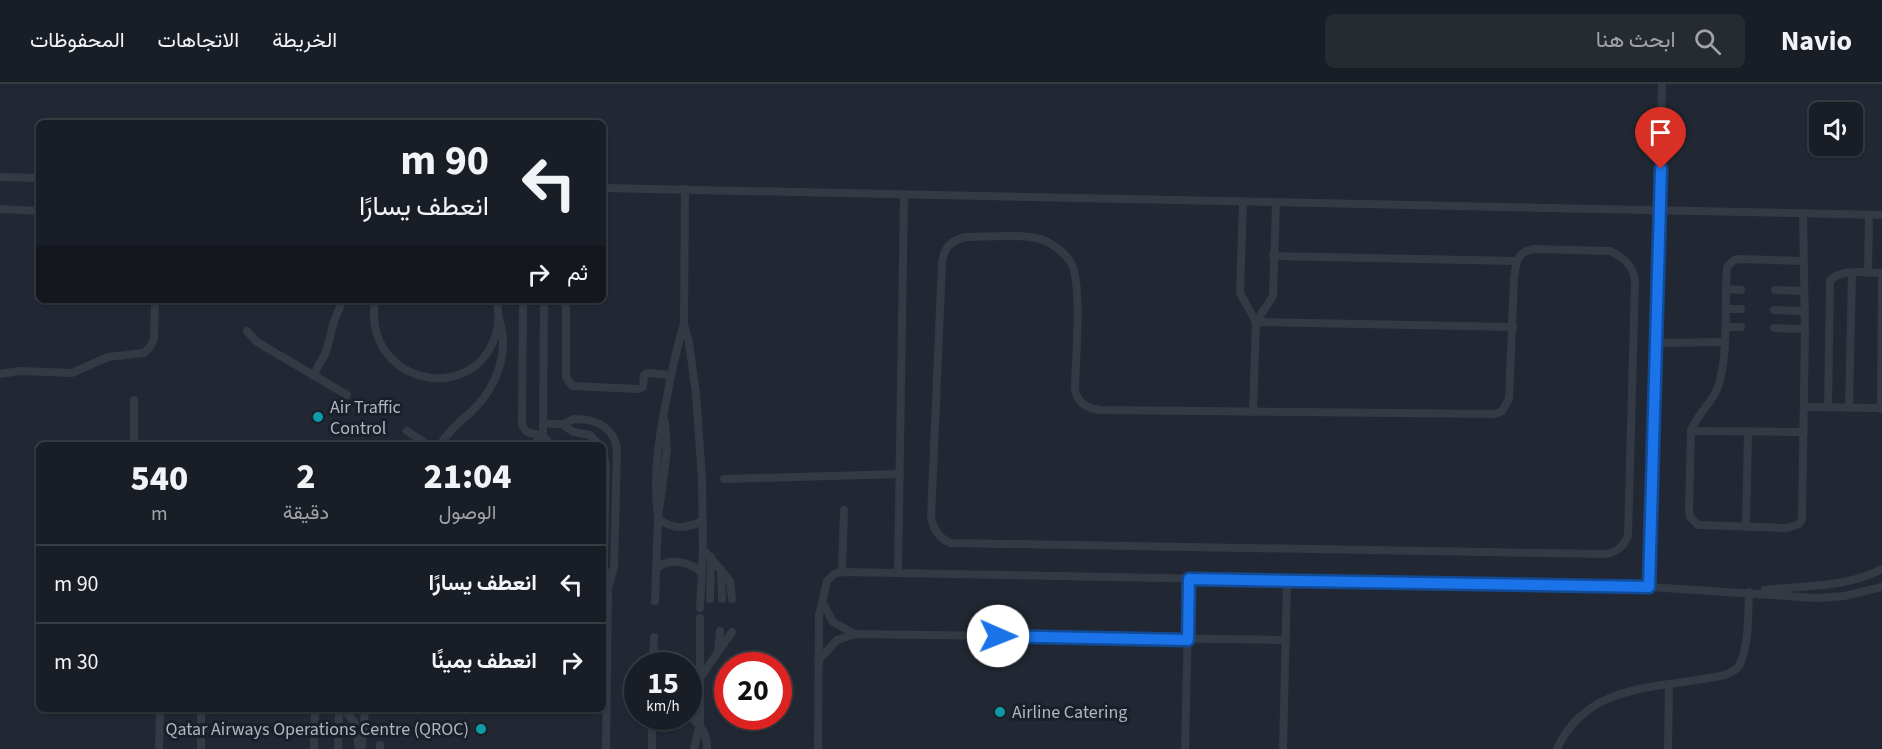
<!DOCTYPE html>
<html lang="ar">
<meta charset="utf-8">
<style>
:root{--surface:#191e26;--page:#262b32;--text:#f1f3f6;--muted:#9fa2a7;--line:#373c43}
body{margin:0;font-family:"Source Sans 3",Vazirmatn,sans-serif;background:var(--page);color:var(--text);direction:rtl;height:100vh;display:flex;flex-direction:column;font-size:22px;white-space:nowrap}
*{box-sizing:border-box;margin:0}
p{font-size:20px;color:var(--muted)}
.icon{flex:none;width:33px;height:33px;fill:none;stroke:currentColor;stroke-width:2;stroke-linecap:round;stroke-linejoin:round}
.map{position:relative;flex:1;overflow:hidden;direction:ltr}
.sheet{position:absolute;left:36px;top:358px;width:570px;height:270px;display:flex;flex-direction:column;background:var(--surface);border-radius:9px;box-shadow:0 2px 4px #0004,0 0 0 2px var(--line);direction:rtl}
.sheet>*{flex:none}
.guide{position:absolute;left:36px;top:36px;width:570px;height:183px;border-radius:9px;box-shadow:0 2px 4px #0004,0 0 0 2px var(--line);direction:rtl;background:#191e26;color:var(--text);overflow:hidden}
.buttons{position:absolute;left:1809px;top:18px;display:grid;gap:12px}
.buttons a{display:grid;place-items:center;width:54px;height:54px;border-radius:9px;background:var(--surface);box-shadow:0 2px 4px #0004,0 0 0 2px var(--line);font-size:30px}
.speed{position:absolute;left:624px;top:568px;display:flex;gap:12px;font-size:30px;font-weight:700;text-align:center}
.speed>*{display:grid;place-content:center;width:78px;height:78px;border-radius:50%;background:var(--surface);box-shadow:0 2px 4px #0004,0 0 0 2px var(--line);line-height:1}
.speed small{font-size:15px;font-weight:400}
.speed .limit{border:9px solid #d22;background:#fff;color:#111}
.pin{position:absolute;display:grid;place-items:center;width:51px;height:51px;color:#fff;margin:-62px -26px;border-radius:50% 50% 50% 0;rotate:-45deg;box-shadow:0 0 6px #0007}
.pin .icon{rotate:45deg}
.me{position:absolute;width:66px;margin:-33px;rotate:91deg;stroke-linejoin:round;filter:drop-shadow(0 0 4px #0008)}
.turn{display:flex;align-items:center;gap:21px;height:126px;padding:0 18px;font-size:27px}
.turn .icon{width:78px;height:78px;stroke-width:2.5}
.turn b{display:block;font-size:42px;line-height:51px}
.then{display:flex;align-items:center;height:57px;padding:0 18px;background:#0003;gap:12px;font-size:22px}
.eta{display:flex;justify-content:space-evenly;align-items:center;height:102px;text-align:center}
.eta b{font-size:36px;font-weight:800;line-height:42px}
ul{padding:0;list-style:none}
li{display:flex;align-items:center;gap:18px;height:78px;padding:0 18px;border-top:2px solid var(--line)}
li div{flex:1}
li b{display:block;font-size:22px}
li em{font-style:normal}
header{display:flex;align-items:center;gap:36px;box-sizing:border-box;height:84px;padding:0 30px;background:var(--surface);border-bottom:2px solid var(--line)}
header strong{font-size:28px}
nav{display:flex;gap:33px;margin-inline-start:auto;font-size:21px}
.search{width:420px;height:54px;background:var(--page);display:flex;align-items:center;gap:15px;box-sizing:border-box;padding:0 21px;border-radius:9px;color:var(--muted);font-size:22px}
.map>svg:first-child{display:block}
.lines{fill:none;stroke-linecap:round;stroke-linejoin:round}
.lane{stroke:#343a44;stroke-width:8}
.route-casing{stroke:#114b97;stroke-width:15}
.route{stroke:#1a73e8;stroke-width:10}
.culture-dot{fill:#0f9aa8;stroke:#1a2029;stroke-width:2}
.labels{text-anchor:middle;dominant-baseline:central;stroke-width:6;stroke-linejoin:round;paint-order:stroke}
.poi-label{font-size:18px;fill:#aeb5c1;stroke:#1a2029;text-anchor:start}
</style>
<header>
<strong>Navio</strong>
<div class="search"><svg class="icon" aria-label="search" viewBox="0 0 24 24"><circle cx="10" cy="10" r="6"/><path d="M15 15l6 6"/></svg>ابحث هنا</div>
<nav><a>الخريطة</a><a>الاتجاهات</a><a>المحفوظات</a></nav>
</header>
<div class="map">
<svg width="1882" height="665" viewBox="0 0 1882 665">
<rect width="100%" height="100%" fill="#212833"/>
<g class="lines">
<g class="lane">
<path d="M0 93 39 94"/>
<path d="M603 104 1882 131"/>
<path d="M685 105 684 240 689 259 696 310 702 395 703 465 700 524"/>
<path d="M904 111 898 489 1649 503 1817 514 1845 512 1882 503"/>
<path d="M1243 118 1240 209 1256 238 1253 328"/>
<path d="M0 125 39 127"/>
<path d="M966 153C985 153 1026 149 1043 156 1054 160 1066 170 1071 179 1083 201 1075 279 1075 307 1079 320 1087 324 1100 326L1495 330 1502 327 1509 315 1514 194C1516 178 1517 167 1535 165L1610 167C1624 174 1633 181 1635 197L1628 452C1623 463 1617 468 1605 470L950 459C938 453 935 447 931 434L942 179C944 163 950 157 966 153Z"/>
<path d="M1273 172 1516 177"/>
<path d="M1803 177 1740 175 1734 176 1727 183C1724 221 1729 264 1719 300 1714 318 1697 329 1691 347L1689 427 1690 433 1698 441 1787 444 1799 440 1802 435 1805 245 1803 130"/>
<path d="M1868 189 1869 131"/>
<path d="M1726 205 1741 206"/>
<path d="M1775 206 1804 207"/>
<path d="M375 216C362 298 470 324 495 253 499 241 500 228 496 216"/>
<path d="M523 216 522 341 527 348 543 352 552 362"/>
<path d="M566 216V293L572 302 639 305 643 303 644 291 647 289 671 291"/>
<path d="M1726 225H1741"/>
<path d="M1774 226 1805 227"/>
<path d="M1256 238 1513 243"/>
<path d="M1256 238 1273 212 1276 119"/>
<path d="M684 240C676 265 671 291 666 318 658 360 653 390 658 434 673 447 686 444 703 437"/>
<path d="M1725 243H1741"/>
<path d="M1774 244 1805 245"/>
<path d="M247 247 257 258 347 311"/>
<path d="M1657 259 1724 258"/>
<path d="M0 290 20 287 72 289 108 273 144 269 150 263 154 255 155 216"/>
<path d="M313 292 326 268 334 237 343 216"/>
<path d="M134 316V362"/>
<path d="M1804 323 1882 324"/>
<path d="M1828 323 1830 197C1840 184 1867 189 1882 189"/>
<path d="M1849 324 1852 189"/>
<path d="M1881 325 1882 189"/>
<path d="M543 339C549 339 556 341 562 340 567 339 570 336 575 335 596 335 613 343 617 364L614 483 609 501"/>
<path d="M562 340 573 348 590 351 600 362"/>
<path d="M407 347 430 362"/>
<path d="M1691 347 1804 348"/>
<path d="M439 362C449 346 461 337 474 325 497 302 510 267 499 235"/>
<path d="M537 362V357L543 352 544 216"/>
<path d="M603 366 606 383 604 482 608 504 606 665"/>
<path d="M724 395 900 390"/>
<path d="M1746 443 1748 348"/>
<path d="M703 465 730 497 732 515"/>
<path d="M656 486C667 472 690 478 701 488"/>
<path d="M721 486 722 515"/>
<path d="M842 488 844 426"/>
<path d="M1649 503 1662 0"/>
<path d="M1765 506C1805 501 1846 504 1882 485"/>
<path d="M710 515 711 473"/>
<path d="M655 517 658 434 667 366 665 338"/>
<path d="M823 519 833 538 855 550"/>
<path d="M718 566 720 547"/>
<path d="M818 577 837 556 855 550 1286 556"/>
<path d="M653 582 654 553"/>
<path d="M700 594 732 548"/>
<path d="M345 626 355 639 359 665"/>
<path d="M688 632C700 639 708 651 707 665"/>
<path d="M362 662 365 626"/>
<path d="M159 665 160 626"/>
<path d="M201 665V626"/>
<path d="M314 665 315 626"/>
<path d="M338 665 339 626"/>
<path d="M380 665V661"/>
<path d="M652 665V633"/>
<path d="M694 665 700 640V534"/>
<path d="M818 665 819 531 827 497 834 490 842 488 898 489"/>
<path d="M1185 665 1189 495"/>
<path d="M1283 665 1287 497"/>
<path d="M1557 665C1588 596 1663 605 1725 591 1731 589 1737 586 1740 580 1749 561 1748 529 1749 508"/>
<path d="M1668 665 1669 600"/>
</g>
</g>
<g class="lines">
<g class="route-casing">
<path id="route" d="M998 552 1188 556 1189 495 1649 503 1661 85"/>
</g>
<use href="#route" class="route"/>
</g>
<g class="culture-dot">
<circle cx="318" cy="333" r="6"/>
<circle cx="1000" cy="628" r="6"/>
<circle cx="481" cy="645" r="6"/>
</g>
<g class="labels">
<g class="poi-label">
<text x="330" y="323">Air Traffic<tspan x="330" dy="21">Control</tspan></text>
<text x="1012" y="628">Airline Catering</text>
<text x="469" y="645" text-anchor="end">Qatar Airways Operations Centre (QROC)</text>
</g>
</g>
</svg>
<div class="buttons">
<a><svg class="icon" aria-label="sound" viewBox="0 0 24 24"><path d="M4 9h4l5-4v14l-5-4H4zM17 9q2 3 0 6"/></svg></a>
</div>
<div class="speed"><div>15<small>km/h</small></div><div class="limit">20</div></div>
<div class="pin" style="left:1661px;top:85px;background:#d93025"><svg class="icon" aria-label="arrive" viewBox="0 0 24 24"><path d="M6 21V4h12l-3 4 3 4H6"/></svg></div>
<svg class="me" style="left:998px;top:552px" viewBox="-20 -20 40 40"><circle r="19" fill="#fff"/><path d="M0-13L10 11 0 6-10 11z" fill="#1a73e8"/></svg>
<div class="guide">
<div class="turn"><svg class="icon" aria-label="left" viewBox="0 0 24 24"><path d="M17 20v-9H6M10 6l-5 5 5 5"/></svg><div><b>90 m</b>انعطف يسارًا</div></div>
<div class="then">ثم<svg class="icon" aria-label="right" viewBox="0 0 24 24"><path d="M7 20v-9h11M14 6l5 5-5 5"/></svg></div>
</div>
<section class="sheet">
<div class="eta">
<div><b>21:04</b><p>الوصول</p></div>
<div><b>2</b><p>دقيقة</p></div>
<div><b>540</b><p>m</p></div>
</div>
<ul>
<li><svg class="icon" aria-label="left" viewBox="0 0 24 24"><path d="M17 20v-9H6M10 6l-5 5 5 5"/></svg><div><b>انعطف يسارًا</b></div><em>90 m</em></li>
<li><svg class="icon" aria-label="right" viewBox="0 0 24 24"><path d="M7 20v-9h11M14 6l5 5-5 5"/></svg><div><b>انعطف يمينًا</b></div><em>30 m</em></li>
</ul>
</section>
</div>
